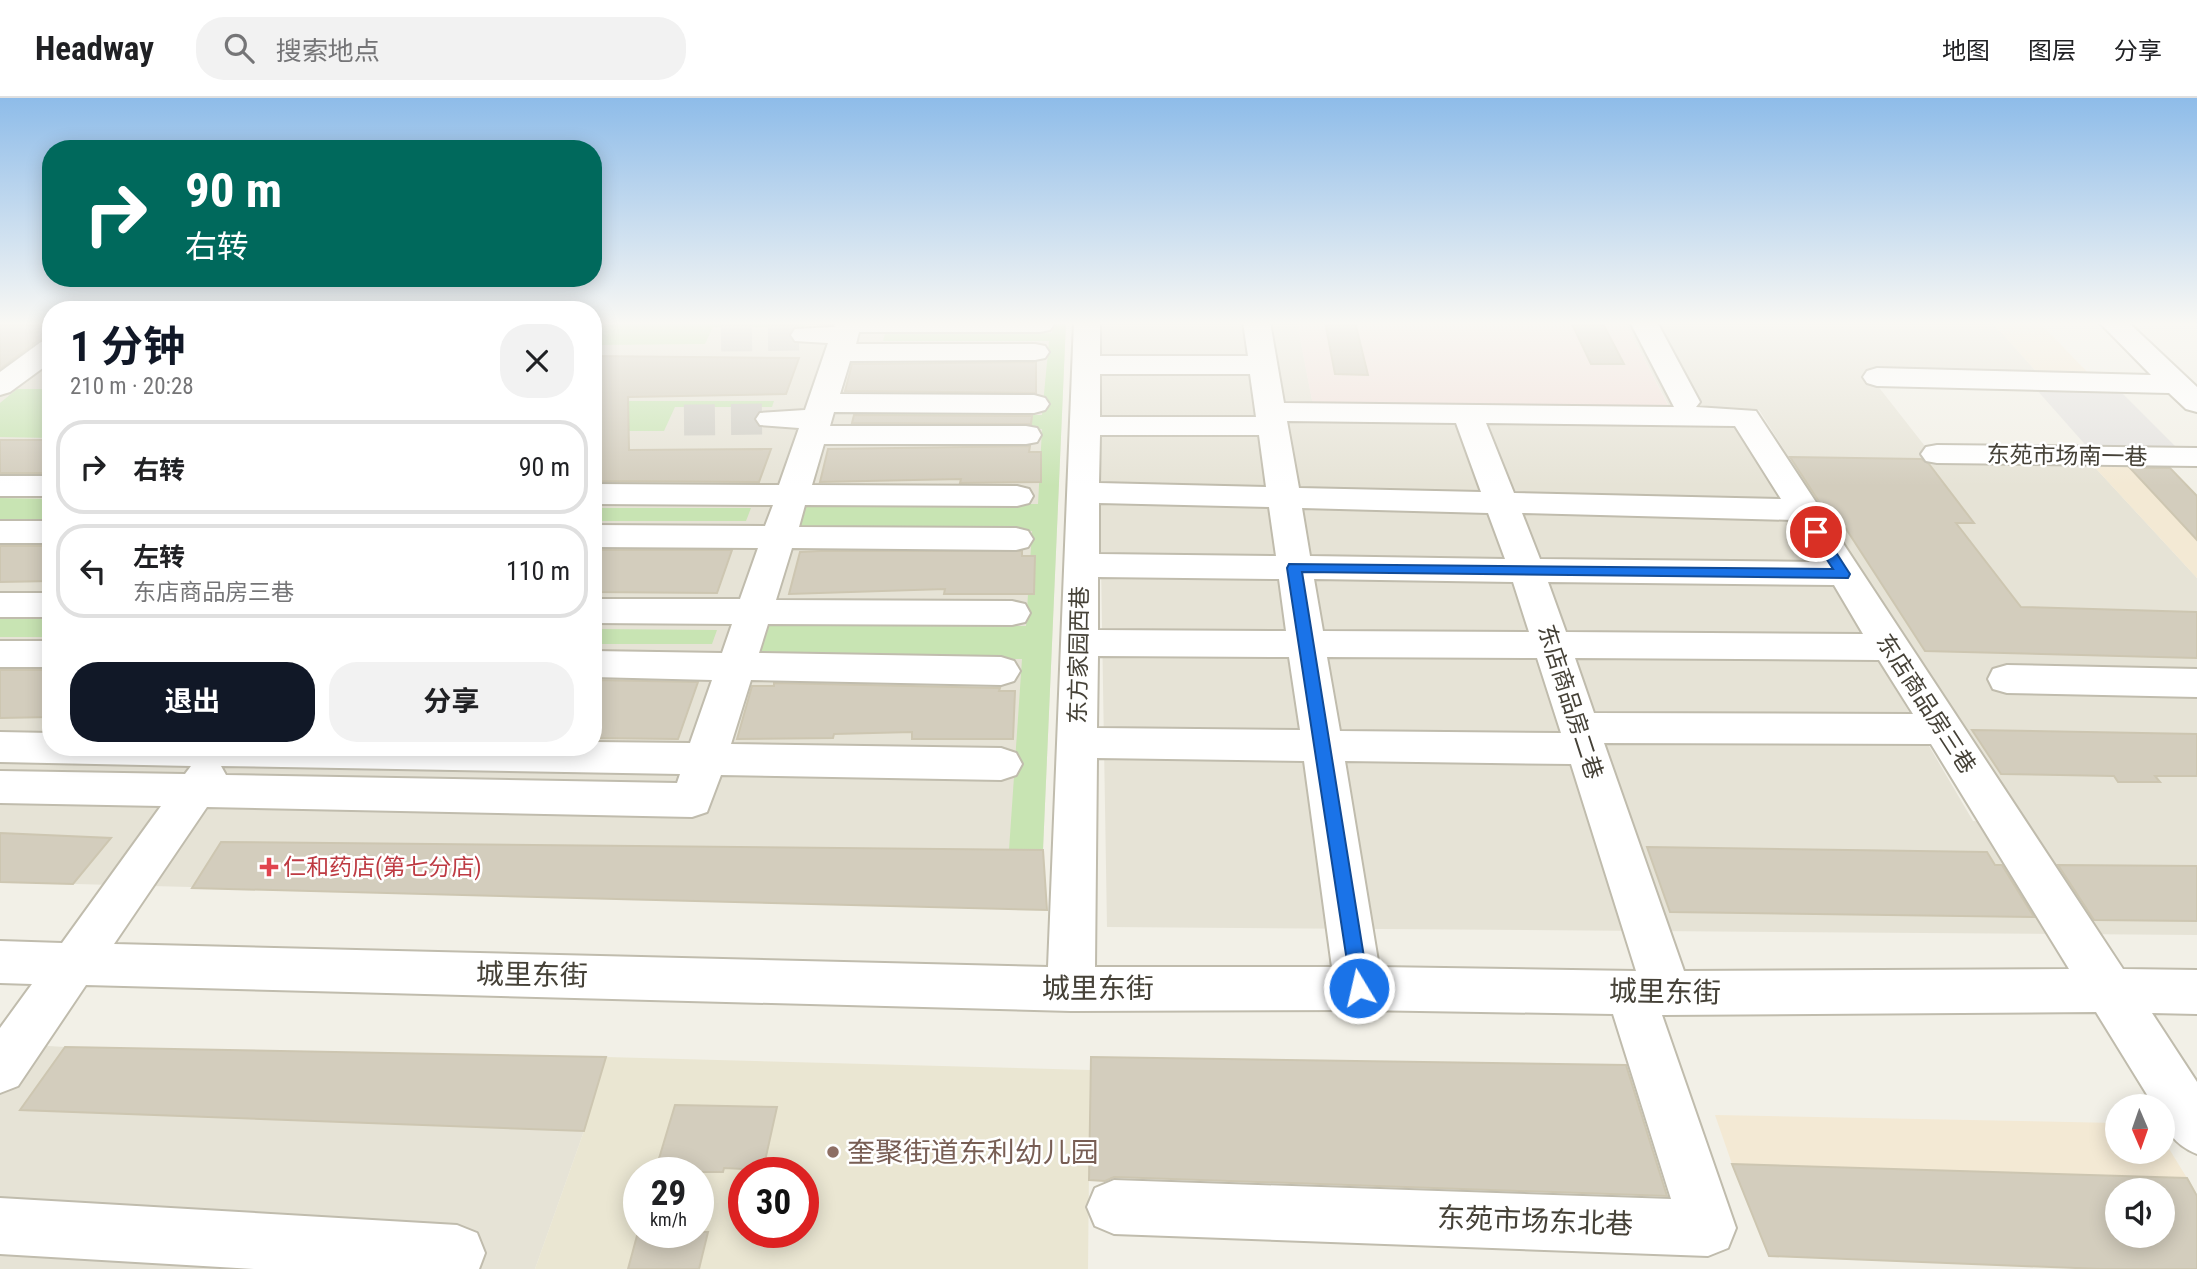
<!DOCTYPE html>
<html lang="zh">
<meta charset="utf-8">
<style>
:root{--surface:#fff;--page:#f2f2f2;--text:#202124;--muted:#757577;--line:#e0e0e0;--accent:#111827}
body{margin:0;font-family:"Roboto Condensed","Noto Sans SC",sans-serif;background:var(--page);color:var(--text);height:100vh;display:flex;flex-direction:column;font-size:26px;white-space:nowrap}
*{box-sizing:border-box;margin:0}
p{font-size:23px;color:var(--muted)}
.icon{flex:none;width:38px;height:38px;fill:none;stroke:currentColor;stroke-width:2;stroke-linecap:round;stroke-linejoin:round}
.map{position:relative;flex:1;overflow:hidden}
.details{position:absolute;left:42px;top:203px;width:560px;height:455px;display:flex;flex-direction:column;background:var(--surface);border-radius:28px;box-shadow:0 4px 18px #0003}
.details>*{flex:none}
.top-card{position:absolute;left:42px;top:42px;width:560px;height:147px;border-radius:28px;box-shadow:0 4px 18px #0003;background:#00695c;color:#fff;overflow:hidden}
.needle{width:46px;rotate:178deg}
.buttons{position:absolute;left:2105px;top:996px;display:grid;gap:14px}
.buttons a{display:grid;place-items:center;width:70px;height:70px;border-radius:50%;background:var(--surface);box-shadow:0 4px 18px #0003;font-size:35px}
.speed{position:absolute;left:623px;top:1059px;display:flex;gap:14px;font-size:35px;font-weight:700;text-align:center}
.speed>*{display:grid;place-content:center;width:91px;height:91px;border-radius:50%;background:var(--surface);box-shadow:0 4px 18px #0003;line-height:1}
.speed small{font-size:18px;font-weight:400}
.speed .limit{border:10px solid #d22;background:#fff;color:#111}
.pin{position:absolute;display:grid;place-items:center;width:60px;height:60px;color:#fff;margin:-30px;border:4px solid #fff;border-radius:50%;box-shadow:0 2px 7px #0007}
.me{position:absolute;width:77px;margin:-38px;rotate:351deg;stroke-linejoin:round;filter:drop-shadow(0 0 5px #0008)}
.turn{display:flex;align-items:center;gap:24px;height:147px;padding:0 28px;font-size:32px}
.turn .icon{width:91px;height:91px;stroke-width:2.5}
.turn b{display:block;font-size:49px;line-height:60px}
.round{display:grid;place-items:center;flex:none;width:74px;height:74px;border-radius:28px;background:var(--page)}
.head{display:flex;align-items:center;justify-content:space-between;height:119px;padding:0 28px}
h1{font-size:42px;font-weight:700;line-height:52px;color:var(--accent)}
.cta{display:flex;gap:14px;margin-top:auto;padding:14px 28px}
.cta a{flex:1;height:80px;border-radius:28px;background:var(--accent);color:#fff;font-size:28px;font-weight:700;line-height:80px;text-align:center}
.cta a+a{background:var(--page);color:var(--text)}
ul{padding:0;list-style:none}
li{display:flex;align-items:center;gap:21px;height:94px;margin:0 14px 10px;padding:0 14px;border:4px solid var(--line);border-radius:28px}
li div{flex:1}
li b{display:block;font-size:26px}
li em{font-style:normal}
header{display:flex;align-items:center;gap:42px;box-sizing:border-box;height:98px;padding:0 35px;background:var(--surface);border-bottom:2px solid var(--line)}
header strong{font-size:33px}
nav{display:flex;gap:38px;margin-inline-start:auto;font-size:24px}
.search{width:490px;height:63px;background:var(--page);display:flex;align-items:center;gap:18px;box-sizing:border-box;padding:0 24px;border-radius:28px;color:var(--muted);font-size:26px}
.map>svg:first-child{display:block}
.residential{fill:#e6e3d6;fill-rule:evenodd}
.commercial{fill:#f3e9d4}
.education{fill:#eae6d2;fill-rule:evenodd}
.medical{fill:#f2e1db}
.green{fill:#c8e4b3}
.parking{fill:#e4e2df}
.building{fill:#d3cdbd;stroke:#cdc6b1;stroke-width:2;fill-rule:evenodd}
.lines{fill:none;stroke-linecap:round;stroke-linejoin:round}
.minor-tunnel{stroke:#cfcdc4;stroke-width:31;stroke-dasharray:31 16;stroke-linecap:butt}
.minor-casing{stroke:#c0bcad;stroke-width:4}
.minor{fill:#fff;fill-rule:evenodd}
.route{fill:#1a73e8;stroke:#114b97;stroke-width:2}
.health-dot{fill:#e0444e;stroke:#fff;stroke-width:2.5}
.education-dot{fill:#8d6e63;stroke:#fff;stroke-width:2.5}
.labels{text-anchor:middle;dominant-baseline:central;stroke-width:5;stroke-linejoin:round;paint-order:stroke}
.street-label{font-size:23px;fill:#454137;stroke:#fff}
.health-label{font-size:23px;fill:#be3a42;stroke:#fff;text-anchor:start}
.near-street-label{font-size:28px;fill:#454137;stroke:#fff}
.near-education-label{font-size:28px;fill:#785e54;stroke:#fff;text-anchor:start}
</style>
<header>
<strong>Headway</strong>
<div class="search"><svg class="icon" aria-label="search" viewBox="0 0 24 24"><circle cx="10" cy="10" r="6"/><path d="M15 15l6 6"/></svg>搜索地点</div>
<nav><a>地图</a><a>图层</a><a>分享</a></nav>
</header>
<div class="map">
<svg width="2197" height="1171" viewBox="0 0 2197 1171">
<rect width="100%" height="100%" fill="#f2f0e7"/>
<g class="residential">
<path d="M8 224H51V649H593V224H1066L1043 752 1047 812 0 784V229Z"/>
<path d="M1097 224H1297L1313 307 1670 310 1625 224H1992L2042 280 1870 278 1935 361 2088 362 2197 480V837L1107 829ZM1732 312H1759L2019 724 1973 723Z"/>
<path d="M0 945 65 949 606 959 584 1033 535 1171H0Z"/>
</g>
<g class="commercial">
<path d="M1992 224H2039L2094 281 2042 280Z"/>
<path d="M2088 362 2164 364 2197 398V480Z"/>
<path d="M1715 1017 2117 1025 2118 1054H2163V1041L2187 1080 1732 1066Z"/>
</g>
<path class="education" d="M606 959 1090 972 1088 1171H535L584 1033ZM639 1074H698V1134H639ZM744 1074H803V1134H744Z"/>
<path class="medical" d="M1297 224H1625L1670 311 1313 308Z"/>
<g class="green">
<path d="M593 224H806L805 229H713L705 246 593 247Z"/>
<path d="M1053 224H1066L1043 752H1009L1022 561 751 560 760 528H1026L1032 433H789L797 406H1038L1042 331H861L865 316 1042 317 1049 243H883L885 235H1052Z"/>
<path d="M17 291H51V340L0 339V305Z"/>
<path d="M593 303H774L772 309H675L664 333H593Z"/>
<path d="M0 400 51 401V422L0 421Z"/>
<path d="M593 410H751L746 423H593Z"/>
<rect x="0" y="521" width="51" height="18"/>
<path d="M593 531 717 532 712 546H593Z"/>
</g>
<path class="parking" d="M2036 291 2120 293 2181 354 2090 352Z"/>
<g class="building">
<path d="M0 224H51V239L39 242 0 271Z"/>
<path d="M1325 224H1355L1368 277 1335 276Z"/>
<path d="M1571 224H1602L1624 266H1591Z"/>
<path d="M593 258 799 260 786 296 628 299 629 352 771 351 759 384 593 383Z"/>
<path d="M1036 264V295L845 293 852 266Z"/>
<path d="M854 317 1032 318 1031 326 852 325Z"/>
<rect x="0" y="342" width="51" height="33"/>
<path d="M1030 348 1029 354H1041V384L960 385 961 381 820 384 828 351Z"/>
<path d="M1790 359 1921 361 1929 366 1974 425H1956L2021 509 2197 514V560L1925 553 1841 423 1831 422Z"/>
<path d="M2130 370H2170L2197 398V442Z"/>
<path d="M0 448H51V483L0 484Z"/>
<path d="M593 452H732L717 495 593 494Z"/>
<path d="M820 453H1022V458H1035L1034 496H944L945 491 789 496 800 454Z"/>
<path d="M0 572H51V619L0 620Z"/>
<path d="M593 582 698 584 678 641 593 640Z"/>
<path d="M774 585 1000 590 999 593H1015L1013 641H912V634L834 636 833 640 737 641 752 588H774Z"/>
<path d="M1972 632 2197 636V678H2155L2160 684H2118L2114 678 2001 676Z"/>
<path d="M0 735 111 740 73 786 0 784Z"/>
<path d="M221 744 1043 752 1047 812 192 790Z"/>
<path d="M1647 749 1987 754 1995 767H2002L2034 819 1670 814Z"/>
<path d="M2058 767 2197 768V823L2094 822Z"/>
<path d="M65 949 606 959 584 1033 20 1012Z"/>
<path d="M1091 959 1626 967 1667 1098 1114 1079 1105 1083 1089 1082Z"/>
<path d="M675 1007 777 1009 763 1072 724 1070 723 1074H655Z"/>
<path d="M1732 1066 2187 1080 2197 1098V1171H2101L1769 1158ZM2118 1092H2163V1138H2118Z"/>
<path d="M638 1134H708L699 1171H628Z"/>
</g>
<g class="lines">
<g class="minor-tunnel">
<path d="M721 238 805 237"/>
<path d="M684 322 771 321"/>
</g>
<g class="minor-casing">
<g id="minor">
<path d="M836 224H1052L1054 226 1050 232 1040 234H859L856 246H1035L1045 248 1049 254 1045 260 1035 262 850 263 840 296 1034 297 1045 300 1049 306 1045 312 1034 315 834 314 830 328H1026L1037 330 1041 337 1037 344 1026 346H824L812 387 1017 388 1029 391 1033 398 1029 405 1017 408 805 407 799 429 1016 430 1028 433 1033 441 1028 449 1016 452 792 450 776 502 1012 503 1025 506 1030 515 1025 524 1012 527 768 526 759 555 1001 559 1014 563 1020 573 1014 583 1001 587 751 582 731 646 1001 650 1016 655 1022 666 1016 677 1001 682 721 677 707 714 692 719 207 709 114 846 1048 869 1074 224H1100V258H1248L1243 224H1270L1284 305 1674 309 1630 224H1657L1700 304 1696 309 1756 313 2123 871 2197 872V916L2152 915 2197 984V1056C2175 1047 2163 1032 2163 1008H2154L2096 914 1662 917 1736 1130 1728 1150 1708 1158 1114 1136 1095 1128 1087 1109 1095 1090 1114 1082 1671 1101 1613 916 1359 912 1071 913 86 887 18 988 0 995V930L32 886 0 885V843L62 845 161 708 0 705V673L185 676 191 668 0 664V634L51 635V649H593V644L690 645 712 582 593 579V553L722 555 732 526 593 525V501H740L758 450 593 449V427L765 428 773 407 593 406V386L779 387 799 330 760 327 756 321 760 315 805 312 828 245 795 243 791 237 795 231 834 229ZM1100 276H1250L1256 319H1100ZM1287 323 1456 325 1481 394 1299 390ZM1486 325 1735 328 1781 401 1514 395ZM1100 337H1259L1266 389 1099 385ZM1099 405 1269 409 1276 458 1099 456ZM1302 410 1488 415 1505 461 1310 458ZM1522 415 1793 422 1819 464 1540 461ZM1098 479 1279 481 1286 533 1098 532ZM1314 481 1513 484 1529 534 1323 533ZM1548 484 1834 487 1863 536 1566 534ZM1098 558 1289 559 1300 632 1097 630ZM1327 559 1537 560 1561 635 1340 633ZM1575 560 1879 562 1913 616 1594 615ZM1604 645 1931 646 2069 871 1684 873ZM1097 660 1304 663 1332 869H1095ZM1345 663 1571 666 1636 873 1379 869ZM221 668 680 676 677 685 226 677Z"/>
<path d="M2099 224H2128L2197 289V314L2186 311 2169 295 1877 288 1867 285 1863 279 1867 273 1877 270 2151 277Z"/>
<path d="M51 242V264L10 294 0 297V274L41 244Z"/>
<path d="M1937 347 2197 350V368L1937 365 1926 363 1921 356 1926 349Z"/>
<rect x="0" y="378" width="51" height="20"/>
<rect x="0" y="423" width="51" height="22"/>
<rect x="0" y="495" width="51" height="24"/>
<rect x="0" y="543" width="51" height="26"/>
<path d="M2007 567 2197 571V599L2007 595 1993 591 1988 581 1993 571Z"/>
<path d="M0 1100 457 1127 477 1135 485 1155 479 1171H254L0 1156Z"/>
</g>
</g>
<use href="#minor" class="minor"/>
</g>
<linearGradient id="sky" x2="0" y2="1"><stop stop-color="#8ebce9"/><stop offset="0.58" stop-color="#f9f8f4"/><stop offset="1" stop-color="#f9f8f4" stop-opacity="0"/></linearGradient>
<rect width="2197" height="388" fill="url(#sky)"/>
<path class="route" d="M1816 429 1821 431 1848 473 1850 476 1848 480 1302 474 1369 890 1366 896 1359 899 1352 896 1287 470 1289 466 1833 471 1809 434Z"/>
<path class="health-dot" d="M265.5 758.5h7v7h7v7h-7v7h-7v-7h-7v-7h7z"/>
<circle class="education-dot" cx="833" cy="1054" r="7"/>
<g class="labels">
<g class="street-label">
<text transform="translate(2067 358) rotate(1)">东苑市场南一巷</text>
<text transform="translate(1079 557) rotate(-89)">东方家园西巷</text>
<text transform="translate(1570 604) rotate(72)">东店商品房二巷</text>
<text transform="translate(1926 606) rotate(57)">东店商品房三巷</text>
</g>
<g class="health-label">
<text x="283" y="769">仁和药店(第七分店)</text>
</g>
<g class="near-street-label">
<text transform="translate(532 877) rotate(1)">城里东街</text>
<text x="1098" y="890">城里东街</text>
<text transform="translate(1665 894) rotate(1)">城里东街</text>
<text transform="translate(1535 1123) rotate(2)">东苑市场东北巷</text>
</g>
<g class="near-education-label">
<text x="847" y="1054">奎聚街道东利幼儿园</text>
</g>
</g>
</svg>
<div class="buttons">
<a><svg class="needle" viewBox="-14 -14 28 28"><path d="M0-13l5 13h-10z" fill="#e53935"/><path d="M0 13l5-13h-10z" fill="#757577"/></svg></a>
<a><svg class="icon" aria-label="sound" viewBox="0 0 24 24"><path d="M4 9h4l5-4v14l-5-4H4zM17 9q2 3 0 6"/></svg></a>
</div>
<div class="speed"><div>29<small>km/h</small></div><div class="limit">30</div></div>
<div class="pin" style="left:1816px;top:434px;background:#d93025"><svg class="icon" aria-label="arrive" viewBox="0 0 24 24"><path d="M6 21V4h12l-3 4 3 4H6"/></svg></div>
<svg class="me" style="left:1359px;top:890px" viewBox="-20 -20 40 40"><circle r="17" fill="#1a73e8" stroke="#fff" stroke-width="3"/><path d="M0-11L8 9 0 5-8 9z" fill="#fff"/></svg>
<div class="top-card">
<div class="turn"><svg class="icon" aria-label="right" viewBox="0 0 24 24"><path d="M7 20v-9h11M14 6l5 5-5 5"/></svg><div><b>90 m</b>右转</div></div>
</div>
<section class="details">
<div class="head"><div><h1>1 分钟</h1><p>210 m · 20:28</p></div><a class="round"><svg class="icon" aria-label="close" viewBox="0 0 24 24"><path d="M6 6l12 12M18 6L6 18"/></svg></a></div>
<ul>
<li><svg class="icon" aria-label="right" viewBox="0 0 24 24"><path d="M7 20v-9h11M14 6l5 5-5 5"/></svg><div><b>右转</b></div><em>90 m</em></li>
<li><svg class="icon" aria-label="left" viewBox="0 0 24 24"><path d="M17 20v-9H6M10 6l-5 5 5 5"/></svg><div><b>左转</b><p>东店商品房三巷</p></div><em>110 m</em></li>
</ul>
<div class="cta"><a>退出</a><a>分享</a></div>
</section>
</div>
